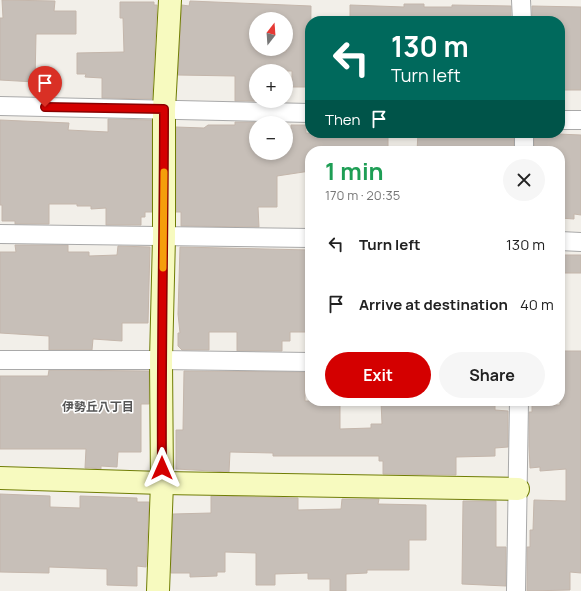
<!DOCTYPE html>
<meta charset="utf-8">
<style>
:root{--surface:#fff;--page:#f6f6f6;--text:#222;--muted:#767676;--accent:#d40000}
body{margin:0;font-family:Manrope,"Noto Sans JP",sans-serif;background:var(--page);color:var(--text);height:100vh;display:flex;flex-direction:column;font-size:15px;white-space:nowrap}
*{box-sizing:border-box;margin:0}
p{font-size:13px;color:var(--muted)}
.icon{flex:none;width:22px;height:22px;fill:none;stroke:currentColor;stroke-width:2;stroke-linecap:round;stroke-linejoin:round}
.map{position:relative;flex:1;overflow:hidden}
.panel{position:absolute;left:305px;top:146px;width:260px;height:260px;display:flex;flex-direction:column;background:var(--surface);border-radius:16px;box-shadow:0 2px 6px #0003}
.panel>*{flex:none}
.guide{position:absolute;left:305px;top:16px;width:260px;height:122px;border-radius:16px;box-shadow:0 2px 6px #0003;background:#00695c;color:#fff;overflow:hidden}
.needle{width:26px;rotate:17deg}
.fabs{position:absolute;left:249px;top:12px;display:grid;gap:8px}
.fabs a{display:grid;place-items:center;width:44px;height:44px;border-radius:50%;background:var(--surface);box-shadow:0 2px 6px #0003;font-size:20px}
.pin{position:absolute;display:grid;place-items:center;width:34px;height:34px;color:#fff;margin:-41px -17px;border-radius:50% 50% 50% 0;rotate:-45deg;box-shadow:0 0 4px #0007}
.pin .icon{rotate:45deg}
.me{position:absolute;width:44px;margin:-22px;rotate:0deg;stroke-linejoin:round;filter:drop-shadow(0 0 3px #0008)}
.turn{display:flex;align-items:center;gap:14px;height:84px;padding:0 20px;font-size:18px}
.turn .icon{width:52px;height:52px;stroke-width:2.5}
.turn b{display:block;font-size:28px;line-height:34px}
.then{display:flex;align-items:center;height:38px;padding:0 20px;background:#0003;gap:8px;font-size:15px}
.round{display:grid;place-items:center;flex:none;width:42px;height:42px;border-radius:21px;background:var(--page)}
.overview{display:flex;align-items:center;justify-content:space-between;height:68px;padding:0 20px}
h1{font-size:24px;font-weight:700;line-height:30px;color:#1e9e55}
.action{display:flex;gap:8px;margin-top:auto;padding:8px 20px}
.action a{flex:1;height:46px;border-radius:24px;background:var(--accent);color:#fff;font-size:16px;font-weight:700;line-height:46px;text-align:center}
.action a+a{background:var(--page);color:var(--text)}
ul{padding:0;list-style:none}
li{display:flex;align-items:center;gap:12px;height:60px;padding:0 20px}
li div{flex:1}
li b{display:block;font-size:15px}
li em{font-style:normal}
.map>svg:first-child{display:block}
.building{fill:#c7bfb8;stroke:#c4b6ab;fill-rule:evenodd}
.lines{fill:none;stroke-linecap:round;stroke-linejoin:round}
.street-casing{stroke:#a9a9a9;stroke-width:20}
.secondary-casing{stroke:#707d05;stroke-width:24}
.street{stroke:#fff;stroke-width:18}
.secondary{stroke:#f7fabf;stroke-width:22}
.route-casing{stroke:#8a0000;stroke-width:10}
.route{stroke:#d40000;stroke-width:7}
.slow{stroke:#f59e0b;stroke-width:7}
.labels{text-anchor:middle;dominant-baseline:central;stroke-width:3;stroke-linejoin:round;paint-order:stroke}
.neighbourhood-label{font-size:12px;font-weight:bold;fill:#555;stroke:#fff}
</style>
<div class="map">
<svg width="581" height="591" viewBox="0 0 581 591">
<rect width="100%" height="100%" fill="#f2efe9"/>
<g class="building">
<path d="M2 0 55 1 54 11H76V34H36L35 82 0 80V18H3Z"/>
<path d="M190 1 311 6 310 87H292V71H256V101H235V76L178 75 182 5 189 6ZM256 19H286V52L256 51Z"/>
<path d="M120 2H154V5H157L152 99 102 98V78L85 77 86 74H77V53L124 52 123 18H120Z"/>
<path d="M404 4H424V7H452V5L511 6V21H350V5L404 7Z"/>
<path d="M532 6 581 7V90H560V21H532Z"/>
<path d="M108 119 152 120V212H145V217H141V225H106V208L91 209V206H77V204H49V224H15V221H2V205H0V120L69 123 68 130 108 132Z"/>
<path d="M235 122H256V153H286V129H291V125H306V133H388V151H310V171L277 176V207H258L259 227 181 226V212H176V127L204 128 208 125H235Z"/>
<path d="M418 133H514V151H499V147L469 148V151H417Z"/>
<path d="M534 133 581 135V215L574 214V219L560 218V151H534Z"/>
<path d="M15 245H68V252H89V256L117 255 118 246 150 247 148 323H122V341L93 339 92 350H49V336L0 333V252H16Z"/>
<path d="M180 247 310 250V330H307V332H290V341H282V351H237V332H209V350H182L178 346V333H180L178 314Z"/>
<rect x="560" y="255" width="21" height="18"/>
<path d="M560 351H581V573L570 572V590L527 591V547H530V530H533L534 500 566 501V469L540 471V467L530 468 529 446V412H532V405H560Z"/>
<path d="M49 370 149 371V404H141V452H118L117 467 101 466V469L91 468H85L86 449H0V376H48Z"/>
<path d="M184 371 305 372V401H340V429L371 428V424H382L381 401H495V410L508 411V447L495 448V456L456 457V475L383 474V461H379V456H273V453L230 452 229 472 176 469V430H183Z"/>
<path d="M0 494 50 496V507L80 508V496L137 498V502H149L146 567 137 566V586L107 585V569L49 567V573L0 572Z"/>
<path d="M211 496 298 498V510L341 509 342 499H379L378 504 426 505V540H409V570H367V573L346 574V591H330V579H308V573L275 574V585H256V553L225 552V572H217V576L190 577V573H171L173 514 211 513Z"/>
<path d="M463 501H496V547H506V586L462 584Z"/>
</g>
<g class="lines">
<g class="street-casing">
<g id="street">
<path d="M521 0 522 21"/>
<path d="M0 106 310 113"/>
<path d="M560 120H581"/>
<path d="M524 151V133"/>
<path d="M0 234 310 238"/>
<path d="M560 241 581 242"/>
<path d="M0 360H161L310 362"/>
<path d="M516 591 519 401"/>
</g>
</g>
<g class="secondary-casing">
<g id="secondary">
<path d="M0 478 162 483 518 489"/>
<path d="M158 591 162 483 161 360 164 237V109L170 0"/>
</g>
</g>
<use href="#street" class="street"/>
<use href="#secondary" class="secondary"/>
</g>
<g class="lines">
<g class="route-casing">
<path id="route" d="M45 107 164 109C164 229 161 348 162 468"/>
</g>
<use href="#route" class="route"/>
<path class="slow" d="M163 268 164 172"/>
</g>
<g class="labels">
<g class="neighbourhood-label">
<text x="98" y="406">伊勢丘八丁目</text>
</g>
</g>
</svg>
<div class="fabs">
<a><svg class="needle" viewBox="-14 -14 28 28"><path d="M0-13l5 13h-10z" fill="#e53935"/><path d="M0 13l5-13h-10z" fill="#767676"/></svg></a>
<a>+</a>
<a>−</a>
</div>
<div class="pin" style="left:45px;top:107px;background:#d93025"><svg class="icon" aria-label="arrive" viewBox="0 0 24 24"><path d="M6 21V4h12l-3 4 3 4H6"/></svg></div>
<svg class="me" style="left:162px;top:468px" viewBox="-20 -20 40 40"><path d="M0-17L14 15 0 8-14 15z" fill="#d40000" stroke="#fff" stroke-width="4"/></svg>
<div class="guide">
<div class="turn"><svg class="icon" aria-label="left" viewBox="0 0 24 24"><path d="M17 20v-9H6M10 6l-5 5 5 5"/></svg><div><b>130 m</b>Turn left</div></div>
<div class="then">Then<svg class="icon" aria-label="arrive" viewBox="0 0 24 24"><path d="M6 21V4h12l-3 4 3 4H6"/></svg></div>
</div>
<section class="panel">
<div class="overview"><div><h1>1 min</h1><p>170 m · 20:35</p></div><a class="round"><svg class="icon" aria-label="close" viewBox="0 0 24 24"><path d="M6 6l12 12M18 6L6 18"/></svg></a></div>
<ul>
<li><svg class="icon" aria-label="left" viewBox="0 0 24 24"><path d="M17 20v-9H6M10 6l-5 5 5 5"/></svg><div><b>Turn left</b></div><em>130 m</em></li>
<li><svg class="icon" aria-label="arrive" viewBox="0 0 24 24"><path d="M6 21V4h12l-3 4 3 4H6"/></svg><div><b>Arrive at destination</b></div><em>40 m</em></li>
</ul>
<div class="action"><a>Exit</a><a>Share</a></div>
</section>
</div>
